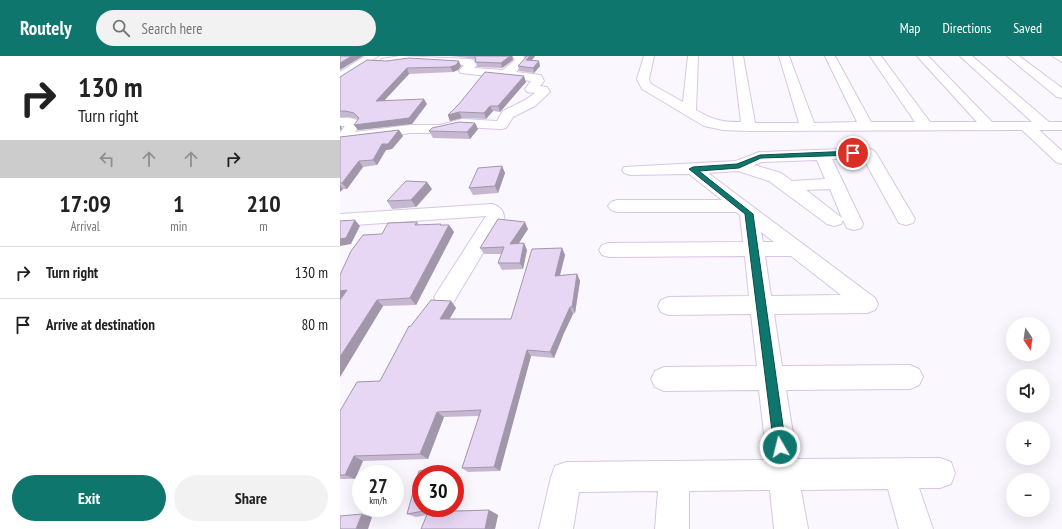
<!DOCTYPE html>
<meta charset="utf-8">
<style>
:root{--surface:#fff;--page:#f2f2f2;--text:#222;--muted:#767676;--line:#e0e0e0;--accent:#0f766e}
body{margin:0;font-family:"PT Sans Narrow",sans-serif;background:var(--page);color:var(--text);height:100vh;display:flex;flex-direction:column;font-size:15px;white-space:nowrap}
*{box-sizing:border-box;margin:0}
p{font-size:13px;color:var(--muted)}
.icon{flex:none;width:22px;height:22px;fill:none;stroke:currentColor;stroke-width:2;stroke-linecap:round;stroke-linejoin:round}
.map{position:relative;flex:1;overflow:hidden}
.side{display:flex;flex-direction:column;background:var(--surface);width:340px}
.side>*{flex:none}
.top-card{background:#fff;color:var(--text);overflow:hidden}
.needle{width:26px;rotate:167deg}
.tools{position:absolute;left:666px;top:261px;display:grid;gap:8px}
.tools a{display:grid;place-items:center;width:44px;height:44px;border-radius:50%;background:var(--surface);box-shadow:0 4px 16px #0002;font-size:20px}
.speed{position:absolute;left:12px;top:409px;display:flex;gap:8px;font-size:20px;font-weight:700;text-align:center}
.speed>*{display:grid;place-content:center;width:52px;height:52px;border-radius:50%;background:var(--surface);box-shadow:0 4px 16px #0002;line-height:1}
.speed small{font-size:10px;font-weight:400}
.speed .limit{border:6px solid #d22;background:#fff;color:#111}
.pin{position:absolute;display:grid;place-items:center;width:34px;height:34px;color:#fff;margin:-17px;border:2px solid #fff;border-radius:50%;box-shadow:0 1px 4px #0007}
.me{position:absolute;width:44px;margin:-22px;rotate:352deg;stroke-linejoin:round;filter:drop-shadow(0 0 3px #0008)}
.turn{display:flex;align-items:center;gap:14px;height:84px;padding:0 12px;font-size:18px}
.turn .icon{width:52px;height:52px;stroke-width:2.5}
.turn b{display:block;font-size:28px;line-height:34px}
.lanes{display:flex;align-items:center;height:38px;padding:0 12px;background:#0003;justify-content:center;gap:20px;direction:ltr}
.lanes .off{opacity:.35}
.eta{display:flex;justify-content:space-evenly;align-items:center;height:68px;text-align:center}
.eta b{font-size:24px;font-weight:600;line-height:28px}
.action{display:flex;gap:8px;margin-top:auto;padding:8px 12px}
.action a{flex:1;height:46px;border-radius:24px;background:var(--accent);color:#fff;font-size:16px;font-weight:600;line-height:46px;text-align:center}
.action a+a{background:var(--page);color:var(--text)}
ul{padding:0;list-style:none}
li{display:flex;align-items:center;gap:12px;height:52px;padding:0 12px;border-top:1px solid var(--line)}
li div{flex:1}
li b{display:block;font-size:15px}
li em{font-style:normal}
header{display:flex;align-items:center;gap:24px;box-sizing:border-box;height:56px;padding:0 20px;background:var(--accent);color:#fff}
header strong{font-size:19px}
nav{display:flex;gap:22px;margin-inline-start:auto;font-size:14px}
.search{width:280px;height:36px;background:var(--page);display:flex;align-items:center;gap:10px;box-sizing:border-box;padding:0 14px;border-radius:22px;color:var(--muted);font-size:15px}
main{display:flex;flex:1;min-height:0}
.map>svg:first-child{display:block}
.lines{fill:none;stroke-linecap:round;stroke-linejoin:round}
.minor-casing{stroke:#d7c6e4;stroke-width:2}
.minor{fill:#fff;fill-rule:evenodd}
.wall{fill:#c7b8d2}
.shaded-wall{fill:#a296ab}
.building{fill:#e7d6f4;stroke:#a296ab}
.route{fill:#0f766e;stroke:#0a4d48}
</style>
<header>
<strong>Routely</strong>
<div class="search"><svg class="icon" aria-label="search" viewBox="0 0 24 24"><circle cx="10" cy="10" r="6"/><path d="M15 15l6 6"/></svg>Search here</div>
<nav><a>Map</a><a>Directions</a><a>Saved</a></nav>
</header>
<main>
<section class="side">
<div class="top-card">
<div class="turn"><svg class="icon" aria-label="right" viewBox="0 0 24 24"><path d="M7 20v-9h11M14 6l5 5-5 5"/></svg><div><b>130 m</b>Turn right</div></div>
<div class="lanes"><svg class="icon off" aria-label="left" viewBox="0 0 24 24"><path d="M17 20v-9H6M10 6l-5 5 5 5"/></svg><svg class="icon off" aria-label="ahead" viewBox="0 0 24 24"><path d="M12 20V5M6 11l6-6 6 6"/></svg><svg class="icon off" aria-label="ahead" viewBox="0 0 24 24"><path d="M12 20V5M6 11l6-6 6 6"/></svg><svg class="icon" aria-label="right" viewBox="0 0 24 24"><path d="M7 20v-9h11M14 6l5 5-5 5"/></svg></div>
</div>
<div class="eta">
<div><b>17:09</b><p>Arrival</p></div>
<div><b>1</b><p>min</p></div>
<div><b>210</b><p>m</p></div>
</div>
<ul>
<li><svg class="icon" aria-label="right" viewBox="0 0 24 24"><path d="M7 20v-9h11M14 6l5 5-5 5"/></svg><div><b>Turn right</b></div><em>130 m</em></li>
<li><svg class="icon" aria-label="arrive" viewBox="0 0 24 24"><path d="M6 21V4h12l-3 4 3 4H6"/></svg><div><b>Arrive at destination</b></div><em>80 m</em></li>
</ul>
<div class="action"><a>Exit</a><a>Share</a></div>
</section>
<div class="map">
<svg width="722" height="473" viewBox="0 0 722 473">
<rect width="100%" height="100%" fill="#fbf7fe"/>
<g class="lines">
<g class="minor-casing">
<g id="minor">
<path d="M25 0H38L4 24 0 25V16Z"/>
<path d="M60 0 129 3 133 4 137 9 134 12 163 14 175 4 173 0H183L187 5 176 16 201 19 204 25 200 30 207 31 210 36 195 50 173 61 166 72 161 73 122 71 100 77H70L33 83 0 86V77L5 70H0V62C8 62 16 61 21 68L15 76 70 69H100L122 63 157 65 163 55 185 44 195 37 187 36 185 33 191 25 121 17 119 15 124 9 71 5 46 8 40 5 42 3Z"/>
<path d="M304 0H314L309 23 311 28 343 46 348 0H358L356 54C374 64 380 66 401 66L393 0H403L415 67H459L439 0H449L474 67 517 66 485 0H495L531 66H575L530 0H541L590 66H637L577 0H588L652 66H692L620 0H632L709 66H722V74H699L722 95V108L716 106 682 74 409 75 383 74 364 70 302 33 297 23Z"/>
<path d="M667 0H679L722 32V42L717 41Z"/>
<path d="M712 0H722V6Z"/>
<path d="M528 92 533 94 536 97 575 163 573 167 566 169 559 167 523 102 492 103 523 168 521 172 514 174 507 172 503 164 501 168 494 170 487 168 429 125 398 115 368 117 535 242 538 248 535 254 527 257 434 258 442 310 570 309 579 313 583 321 579 329 570 333 446 334 457 403 600 402 611 406 615 417 611 428 600 432H579L593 473H559L548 433 461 434 468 473H434L430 434 349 435V473H315L318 435 239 436 233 473H199L211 421 215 410 226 406 427 404 419 334 324 335 315 331 311 323 315 315 324 311 417 310 411 258 329 259 321 256 318 250 321 244 329 241 409 240 405 200 269 201 262 199 259 194 262 189 269 187 403 186 400 159 396 156H277L271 154 268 150 271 146 277 144H382L349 118 290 119 284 117 282 114 284 111 396 105 419 96ZM477 104 485 123 452 125 441 117 414 109 422 106ZM490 133 502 162 466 134ZM421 176 434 186H423ZM425 200H451L501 239 431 240Z"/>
<path d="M152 148C159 150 164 154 164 162L113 247 105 250 97 247 94 241 146 160 0 170V158Z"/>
</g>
</g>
<use href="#minor" class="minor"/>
</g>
<g class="wall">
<path d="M110 0H172L173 4 162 12 137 11 136 5 134 3 129 2Z"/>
<path d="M184 0H195L192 4 200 10 194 17 179 15 178 10 186 2Z"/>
<path d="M27 4 121 10 118 14 113 16 69 18 44 45 87 48 72 68 18 74V63L9 61H0V21Z"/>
<path d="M186 26 160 56 153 55 146 63 122 62 110 65 108 59Z"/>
<path d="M135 67 138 73 130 83 93 82 89 75Z"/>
<path d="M59 74 63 80 52 93 46 94 37 109 23 111 7 133H3L0 136V81Z"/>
<path d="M162 110 165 117 158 137 133 139 129 132Z"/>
<path d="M92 133 76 151 52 153 47 145Z"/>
<path d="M77 166 79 169H109L114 176 76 249 43 250 0 321V244L1 243H0V219L42 178Z"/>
<path d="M188 173 178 187 187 194 183 213 162 214 158 207 162 198H144L140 192Z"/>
<path d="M222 192 225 199 220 219 237 218 240 225 235 257 233 258 224 277 214 302 191 300 160 415 128 416 122 412 139 360 104 361 88 403 23 405 15 423H0V355L40 325 70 271 111 245 116 252 109 263H171Z"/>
<path d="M104 411 112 415 103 455 149 454 158 459 155 473H81L87 459 76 461 67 458Z"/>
</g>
<g class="shaded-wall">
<path d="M12 0H23L0 14V7Z"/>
<path d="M170 0H172L173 4 162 12 161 7Z"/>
<path d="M190 0H195L188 9 186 4Z"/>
<path d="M119 5 121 10 118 14 113 16 110 11Z"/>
<path d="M199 5 200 10 194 17 193 12Z"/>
<path d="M67 12 69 18 39 50 36 45Z"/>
<path d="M184 20 186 26 160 56 158 50Z"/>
<path d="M84 43 87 48 72 68 18 74 14 69Z"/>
<path d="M150 50 153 55 146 63 144 57Z"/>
<path d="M119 56 122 62 110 65 108 59Z"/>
<path d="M135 67 138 73 130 83 127 76Z"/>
<path d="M0 69 2 72 0 75Z"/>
<path d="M59 74 63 80 52 93 46 94 37 109 33 104 42 88Z"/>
<path d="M19 105 23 111 7 133 2 127Z"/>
<path d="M162 110 165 117 158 137 155 130Z"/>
<path d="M87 126 92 133 76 151 71 144Z"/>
<path d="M0 129 3 133 0 136Z"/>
<path d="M15 164 20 170 11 188 0 190V183Z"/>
<path d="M185 166 188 173 174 195 170 188Z"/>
<path d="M109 169 114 176 76 249 70 242Z"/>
<path d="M184 187 187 194 183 213 180 207Z"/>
<path d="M222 192 225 199 218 227 215 220Z"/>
<path d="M237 218 240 225 235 257 232 251Z"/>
<path d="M7 234 14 241 0 243V235Z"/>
<path d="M37 244 43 250 0 321V301Z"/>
<path d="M111 245 116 252 106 269 100 263Z"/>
<path d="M230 251 233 258 224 277 214 302 210 296 221 271Z"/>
<path d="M187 294 191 300 160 415 154 411Z"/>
<path d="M97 356 104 361 88 403 80 398Z"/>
<path d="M14 400 23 405 15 423 5 419Z"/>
<path d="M104 411 112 415 111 418H103Z"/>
<path d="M95 452H104L103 456 95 453Z"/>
<path d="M149 454 158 459 155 473H145Z"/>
<path d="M22 458 32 461 28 473H16Z"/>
</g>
<g class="building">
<path d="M0 0H12L0 7Z"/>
<path d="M134 0H170L161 7 135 6 136 3Z"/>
<path d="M187 0H190L186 4 199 5 193 12 178 10Z"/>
<path d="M69 2 119 5 116 9 110 11 67 12 36 45 84 43 69 62 14 69 19 62 14 57 5 55H0V21L27 4 46 5Z"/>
<path d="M145 16 184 20 158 50H150L144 57 119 56 108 59 119 48Z"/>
<path d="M119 66 135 67 127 76 89 75 92 72Z"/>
<path d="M59 74 48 88H42L33 104 19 105 2 127H0V81Z"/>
<path d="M162 110 155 130 129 132 138 112Z"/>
<path d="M66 125 87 126 71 144 47 145Z"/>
<path d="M158 163 185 166 170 188 184 187 180 207H158L164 191 140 192Z"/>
<path d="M15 164 6 182 0 183V165Z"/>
<path d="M77 166 75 169 101 168 100 169H109L70 242 37 244 0 301V244L7 234 0 235V219L11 195 23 179 42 178 48 167Z"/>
<path d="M222 192 215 220 237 218 232 251H230L221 271 210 296 187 294 154 411 122 412 141 354 97 356 80 398 14 400 5 419H0V355L17 326 40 325 69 270 70 271 91 244 111 245 100 263H171L192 193Z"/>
<path d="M104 411 103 418H81V452H95V453L67 458 79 415Z"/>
<path d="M149 454 145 473H81L88 456Z"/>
<path d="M22 458 16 473H0V460Z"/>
</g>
<path class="route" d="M513 95 516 97 515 99 421 102 399 112 359 115 413 158 446 391 444 395 440 397 436 395 434 391 405 158 349 113 353 111 397 108 420 99Z"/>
</svg>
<div class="tools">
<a><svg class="needle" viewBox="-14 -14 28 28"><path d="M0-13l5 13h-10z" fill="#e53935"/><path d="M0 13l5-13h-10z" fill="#767676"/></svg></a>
<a><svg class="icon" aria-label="sound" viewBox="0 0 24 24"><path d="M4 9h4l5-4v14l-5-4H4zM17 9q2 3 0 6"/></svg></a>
<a>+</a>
<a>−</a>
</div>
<div class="speed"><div>27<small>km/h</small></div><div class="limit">30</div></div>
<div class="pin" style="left:513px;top:97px;background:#d93025"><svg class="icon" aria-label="arrive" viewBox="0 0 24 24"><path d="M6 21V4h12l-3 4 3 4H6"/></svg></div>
<svg class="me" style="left:440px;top:391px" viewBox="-20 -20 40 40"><circle r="17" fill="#0f766e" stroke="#fff" stroke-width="3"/><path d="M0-11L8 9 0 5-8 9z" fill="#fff"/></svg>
</div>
</main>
